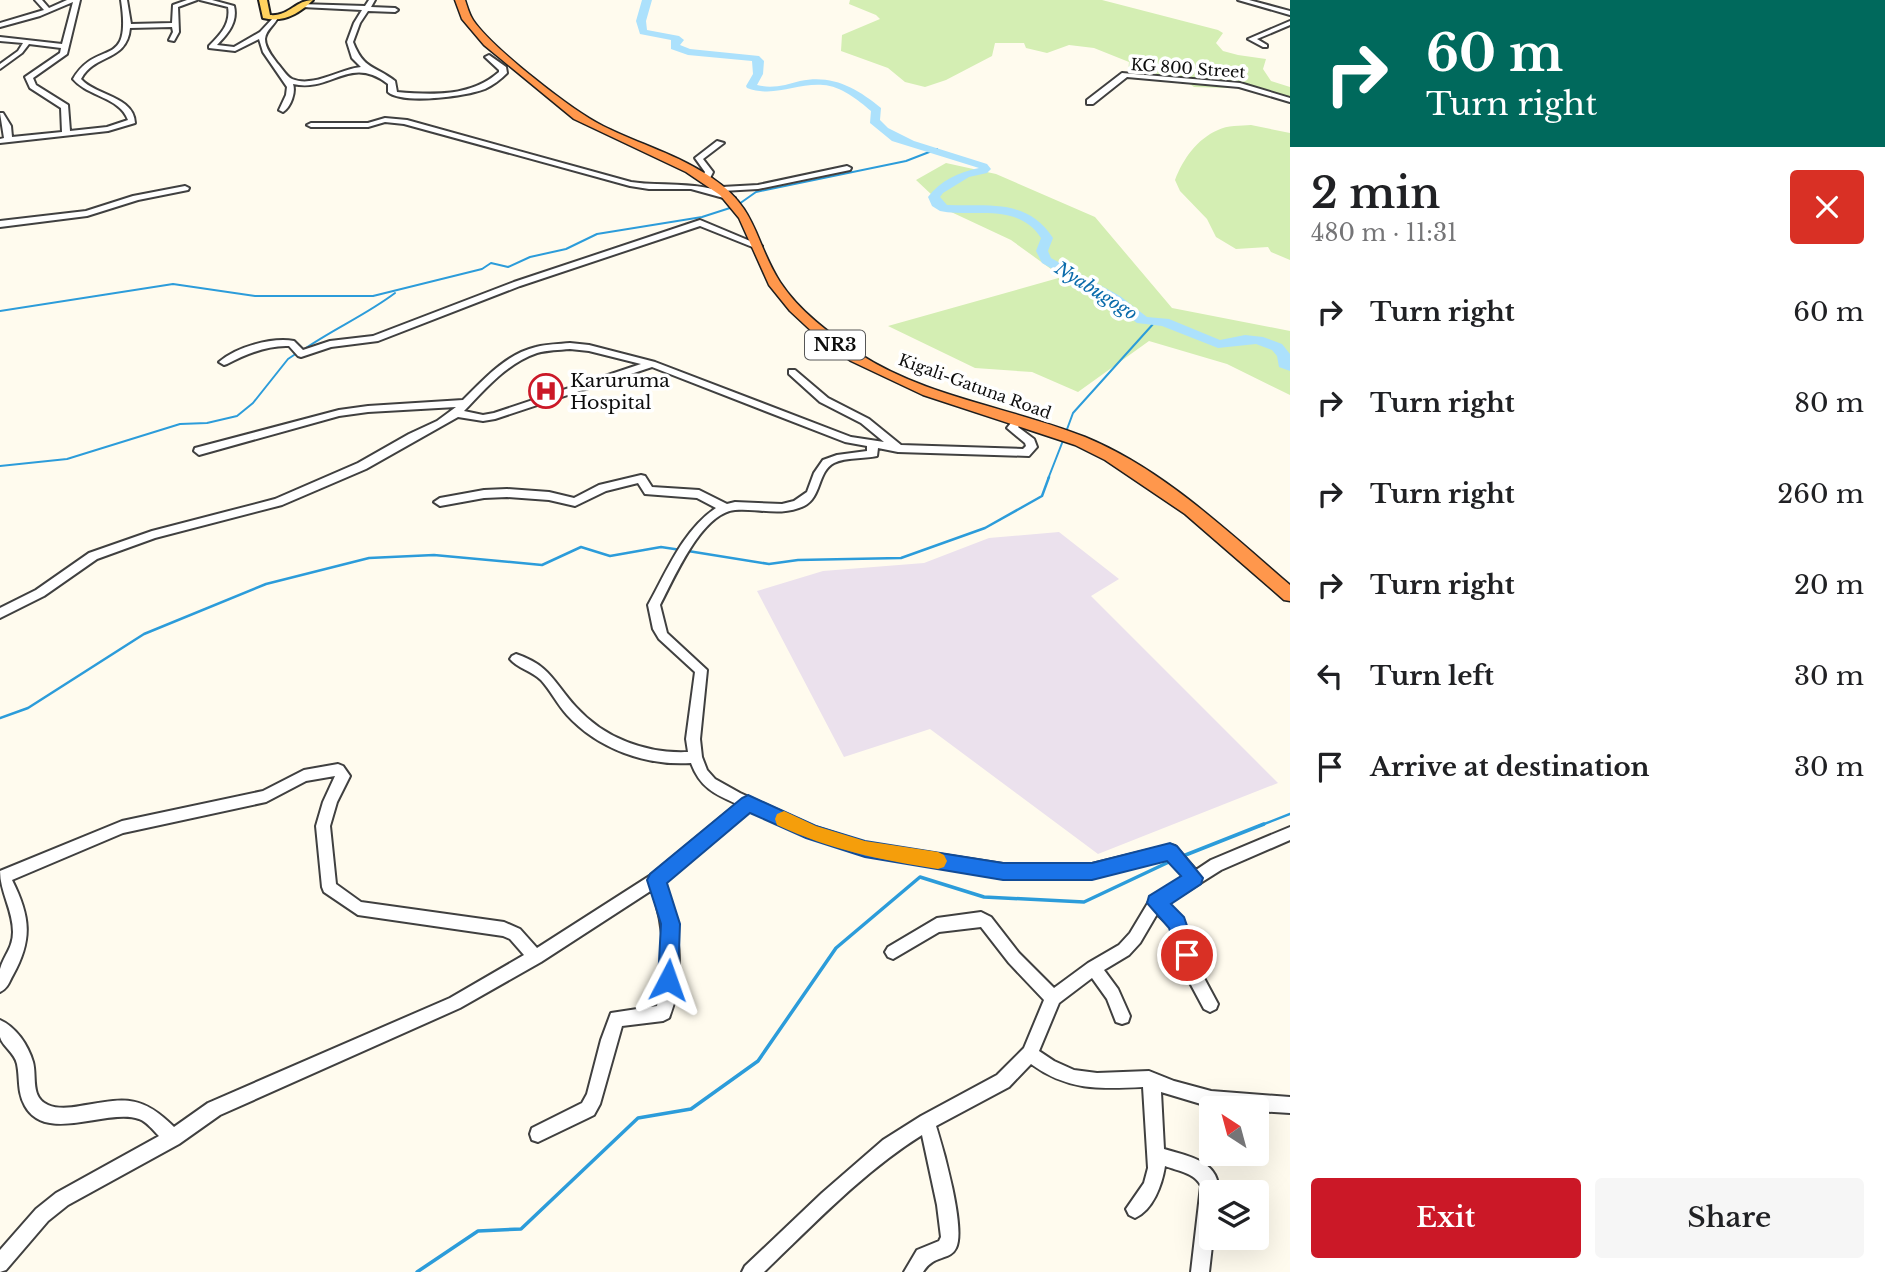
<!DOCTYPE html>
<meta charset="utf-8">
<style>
:root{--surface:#fff;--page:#f6f6f6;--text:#202124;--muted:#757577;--accent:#cb1827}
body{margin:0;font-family:"Libre Baskerville",serif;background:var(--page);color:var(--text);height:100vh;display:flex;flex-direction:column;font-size:26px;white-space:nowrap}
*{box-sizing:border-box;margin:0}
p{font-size:23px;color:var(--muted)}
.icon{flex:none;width:38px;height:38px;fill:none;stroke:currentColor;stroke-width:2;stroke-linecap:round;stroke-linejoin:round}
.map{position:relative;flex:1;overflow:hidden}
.sheet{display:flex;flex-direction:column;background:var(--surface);width:595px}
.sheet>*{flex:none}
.guide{background:#00695c;color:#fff;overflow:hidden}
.needle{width:46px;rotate:324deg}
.fabs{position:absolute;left:1199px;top:1096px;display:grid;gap:14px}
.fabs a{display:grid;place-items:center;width:70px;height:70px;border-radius:7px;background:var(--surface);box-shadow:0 7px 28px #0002;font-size:35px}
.pin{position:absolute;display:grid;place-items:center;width:60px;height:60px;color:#fff;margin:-30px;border:4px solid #fff;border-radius:50%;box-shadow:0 2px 7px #0007}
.me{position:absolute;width:77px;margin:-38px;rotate:4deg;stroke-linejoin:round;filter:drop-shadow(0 0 5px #0008)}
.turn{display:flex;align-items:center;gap:24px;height:147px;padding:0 21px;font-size:32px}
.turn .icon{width:91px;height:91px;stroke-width:2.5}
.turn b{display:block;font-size:49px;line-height:60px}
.round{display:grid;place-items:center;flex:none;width:74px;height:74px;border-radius:7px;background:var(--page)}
.summary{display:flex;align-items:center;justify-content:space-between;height:119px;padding:0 21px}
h1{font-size:42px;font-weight:600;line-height:52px}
.action{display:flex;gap:14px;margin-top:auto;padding:14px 21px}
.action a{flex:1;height:80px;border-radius:7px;background:var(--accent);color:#fff;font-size:28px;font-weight:600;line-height:80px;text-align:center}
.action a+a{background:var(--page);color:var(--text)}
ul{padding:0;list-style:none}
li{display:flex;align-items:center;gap:21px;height:91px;padding:0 21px}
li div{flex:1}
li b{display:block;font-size:26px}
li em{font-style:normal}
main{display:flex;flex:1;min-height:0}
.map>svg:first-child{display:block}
.industrial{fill:#ebe1ed}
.green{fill:#d4eeb3}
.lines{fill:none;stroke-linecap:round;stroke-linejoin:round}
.stream-far2{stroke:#2c9cda;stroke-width:2}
.stream-far1{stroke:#2c9cda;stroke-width:2.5}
.stream{stroke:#2c9cda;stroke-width:3.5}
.river{fill:#ace1fc;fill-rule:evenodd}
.minor-casing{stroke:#404040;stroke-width:4}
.major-casing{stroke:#1e1e1e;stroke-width:4}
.highway-casing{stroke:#1e1e1e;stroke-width:3}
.minor{fill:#fff;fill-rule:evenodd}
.major{fill:#ffd25e;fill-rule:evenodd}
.highway{fill:#ff974c;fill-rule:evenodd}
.route{fill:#1a73e8;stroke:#114b97;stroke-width:2}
.slow{fill:#f59e0b}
.labels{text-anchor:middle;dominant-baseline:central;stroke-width:7;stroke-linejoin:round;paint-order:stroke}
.far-street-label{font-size:16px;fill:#0d0d0d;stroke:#fff}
.far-water-label{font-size:18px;font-style:italic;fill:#0a6bab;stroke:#fff}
.shield{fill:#fff;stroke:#565656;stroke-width:2}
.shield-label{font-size:18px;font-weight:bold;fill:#0d0d0d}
.poi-label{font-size:19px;fill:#0d0d0d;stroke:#fff;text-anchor:start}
</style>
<main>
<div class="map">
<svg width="1290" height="1272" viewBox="0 0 1290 1272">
<rect width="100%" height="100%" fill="#fffbee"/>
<path class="industrial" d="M1059 532 1119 579 1091 596 1278 783 1098 854 930 729 844 757 757 591 823 571 924 563 989 538Z"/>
<g class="green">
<path d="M850 0H1102L1218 30 1223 33 1216 43 1223 51 1238 55 1266 59 1263 69 1271 81 1290 87V98L1254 86 1233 83 1227 88 1194 87 1180 77 1128 73 1129 62 1094 48 1069 45 1047 53 1026 48 1024 43H995L992 56 946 80 925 87 905 82 888 68 841 51 842 35 880 19 876 15 849 4Z"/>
<path d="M1251 125 1290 133V260L1271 252 1268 247 1236 249 1216 237 1207 219 1180 191 1175 180C1183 159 1197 139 1218 130 1227 125 1241 126 1251 125Z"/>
<path d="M946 163 996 174 1095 217 1172 308 1290 331V395L1227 364 1149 341 1078 392 1032 372 975 368 888 326 1062 277 1011 240 949 211 916 180Z"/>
</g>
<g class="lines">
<g class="stream-far2">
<path d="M739 204 756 192 906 161 937 149"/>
<path d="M0 311 173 284 255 296H373L482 269 491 263 508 267 530 257 566 249 597 234 702 217 733 207"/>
<path d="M303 350C333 329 366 315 395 293"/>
<path d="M1066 432 1073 413 1154 323"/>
<path d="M0 466 67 459 180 424 207 423 237 416 253 403 288 359 297 353"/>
<path d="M1048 479 1064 438"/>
</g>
<g class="stream-far1">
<path d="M688 551 769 564 798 560 901 558 985 528 1042 496 1049 477"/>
<path d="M0 718 28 708 144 634 266 584 369 558 434 555 542 565 581 547 610 556 661 547 681 550"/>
<path d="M1259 826 1290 814"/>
</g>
<g class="stream">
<path d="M1183 856 1264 824"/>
<path d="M417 1272 478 1231 521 1229 638 1118 691 1109 758 1061 836 948 920 877 984 897 1084 902 1171 861"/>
</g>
<path class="river" d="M642 0H652L646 21 647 30 679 36 684 40 680 45 690 49 759 56 764 61 763 74 757 85C772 89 786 85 800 81 832 74 857 88 881 108L880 120 888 128 914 141 987 164 991 169 987 173 969 177 943 193 940 197 947 205C989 207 1027 198 1053 238L1048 251 1051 258 1120 296 1147 317 1169 319 1220 340 1245 335 1263 337 1282 344 1290 354V371L1279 367 1277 356 1272 350 1256 344 1218 348 1162 326 1137 323 1110 302 1042 263 1036 251 1041 238C1018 202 975 218 940 211L932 206 928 197C940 181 959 172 979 168L892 141 870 123 871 111C858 100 841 86 823 85 796 83 775 98 747 88L746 86 753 74 752 61 688 55 671 49V40L640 34 636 21Z"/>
<g class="minor-casing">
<g id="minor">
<path d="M35 0H42L49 8 67 0H80L67 54 33 78 36 85 68 105 70 131 107 127 128 120C120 97 88 97 73 79 98 37 132 72 121 0H127L131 24 172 23 173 5 187 0H197L178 7 179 32 174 41 169 40 173 32 172 27 130 28C127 62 95 53 81 79 96 96 134 96 135 123L108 131 0 143V139L4 138 0 113H3L11 126 12 137 62 132 61 108 30 88 25 77 60 53 61 48 29 44 22 53 0 69V64L18 51 23 43 0 41V37L62 44 73 2 40 16 0 27V23L44 10Z"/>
<path d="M200 0H212L234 6C238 22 228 34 217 45L234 47 260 32 274 17H278C276 24 266 29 265 39 265 48 272 56 277 63 282 68 286 76 292 79 313 88 340 69 361 67L352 58 347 42 354 23 362 10 302 7 299 5 300 4 365 6 369 0H375L371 7 395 8 398 10 395 12 368 11 360 23 353 42C364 70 374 65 395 81L397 92C432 95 471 97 499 72V70L485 57 489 55 506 67 507 73C500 80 493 85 485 89 467 96 403 105 388 92V84C350 54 331 93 293 84 296 92 291 107 283 112L279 110 286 95 287 87 263 52 259 39 235 51 209 48V46C220 35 231 24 228 7Z"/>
<path d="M1238 0H1249L1290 11V15Z"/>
<path d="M1290 21V25L1257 39 1267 45V47H1263L1248 39Z"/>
<path d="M1122 73 1240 83 1290 98V102L1239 87 1127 77 1093 104H1087V100Z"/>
<path d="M385 118 407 120 631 182C665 187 704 180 735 198L731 200 691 189H649L630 186 404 124 385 122 368 127H311L307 125 311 123H368Z"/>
<path d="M717 141 724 143 703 159 713 172 709 180H703L702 178 705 172 695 158Z"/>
<path d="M847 166 851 168 850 170 758 189 722 191 718 189 722 187 758 185Z"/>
<path d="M185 186 189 188 188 190 138 200 87 216 0 227V221L86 211 133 196Z"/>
<path d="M700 220 762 246 755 248 700 226 520 286 378 341 331 347 301 357 298 356 289 346C268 345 246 354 227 364L224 365 219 362C236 347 272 337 294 341L303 350 330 341 373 336 514 282Z"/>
<path d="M570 343 589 345 655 362 851 437 884 442 861 423 820 402 789 374V370H795L828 398 869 419 901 445 1023 449 1026 446 1025 443 1007 428 1014 419H1022L1023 421 1018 427 1034 439 1037 447 1029 456 898 452 878 448 877 456C864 459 846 457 834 463 817 472 822 497 804 506 780 517 759 508 735 510 701 513 674 579 660 605L667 633 707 670 700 739 702 757 707 770 715 779 740 793 815 827 865 843 1003 864H1092L1170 845 1175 846 1196 870 1211 860 1290 827V840L1221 870 1167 904 1182 918 1197 965 1218 1004 1216 1009 1210 1012 1204 1009 1182 968 1171 927 1157 914 1140 943 1129 955 1104 970 1118 989 1130 1016 1128 1022 1122 1024 1116 1022 1107 999 1092 978 1059 1003 1039 1051 1054 1061 1074 1070 1097 1073 1149 1071 1174 1081 1211 1091 1290 1097V1113L1256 1111V1108L1211 1107 1161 1092 1164 1149C1187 1156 1221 1161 1218 1192H1211V1237H1213L1209 1272H1191L1201 1186C1195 1173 1178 1171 1165 1166 1162 1185 1153 1210 1135 1218L1129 1215 1126 1209 1144 1183 1148 1168 1143 1087C1100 1089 1068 1091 1031 1064L1009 1087 936 1126C943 1148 966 1229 956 1248 950 1261 934 1254 923 1272H904L917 1250 939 1241 941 1237 937 1205 922 1135C863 1172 814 1224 764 1272H742L745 1266 822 1193 883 1140 921 1116 997 1075 1024 1048 1044 1000 1009 963 981 927 939 932 893 959 888 957 885 952 888 947 937 918 981 912 991 917 1019 953 1054 988 1088 963 1119 945 1130 933 1151 898 1184 877 1167 858 1092 878H1003L865 855 807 836 750 810 664 882C679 924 686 976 669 1018L663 1021 622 1026 600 1104 594 1115 588 1118 538 1142 532 1140 530 1134 532 1128 582 1103 587 1094 601 1040 611 1013 657 1006C667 968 665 927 652 890L541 962 460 1008 220 1115 179 1144 68 1205 48 1221 6 1270 0 1272V1250L36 1209 56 1193 159 1136C153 1130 147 1122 139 1119 107 1108 46 1144 25 1106 17 1092 20 1078 17 1064 15 1053 2 1046 0 1037 0 1032 0 1025 0 1020 16 1027 28 1045 33 1062 37 1077 30 1097 48 1105 57 1109 70 1108 80 1106 123 1099 140 1093 174 1127L208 1103 450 998 524 955 510 939 503 936 358 915 324 892 322 887 316 826 323 802 335 776 306 781 266 802 123 833 12 880C30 916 33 939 13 975 9 982 8 988 0 992 0 985 0 975 0 969 4 955 13 948 13 932 13 910 0 892 0 871L122 821 263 791 304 770 338 764 343 766 350 776 337 802 330 826 336 884 361 902 504 922 520 929 537 948 651 875 737 804C714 794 700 787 691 763 646 766 598 749 567 715 557 704 551 691 541 680 532 671 517 668 510 659L512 656 516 654C551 666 553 682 576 707 604 738 646 754 688 752L686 739 695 672 659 639 653 629 648 605C667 571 683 530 716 508L697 498 645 494 638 483 606 491 575 506 549 500 507 497 484 498 440 506 434 502 440 498 484 490 507 489 549 492 574 498 599 485 641 475 645 476 652 487 699 490 727 504 735 502 782 504 794 501 807 492 814 473 823 460 837 455 867 451V446L845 442 652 367 495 419 483 421 458 417 366 469 282 505 155 538 97 559 44 596 0 618V608L36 590 89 553 152 531 275 499 358 463 409 434 437 421 456 407 368 412 339 416 199 455 194 451 195 448 339 410 368 406 463 400C484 379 506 354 536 347 547 344 559 344 570 343ZM570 349 589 351 641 364 494 413 483 415 464 411C485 389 507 363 537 353 547 350 559 350 570 349Z"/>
</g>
</g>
<g class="major-casing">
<path id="major" d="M259 0H267L270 15C288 17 296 0 313 0 299 14 283 23 263 18Z"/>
</g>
<g class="highway-casing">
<path id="highway" d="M455 0H465C467 6 469 14 473 20 491 47 572 111 603 126 639 144 679 155 712 178 758 209 754 241 780 282 799 311 830 334 858 353 927 398 1010 407 1085 437 1163 469 1228 532 1290 585V601L1284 600 1185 514 1105 460 1075 445 923 395 851 361 819 338 790 311 769 285 739 218 720 195 686 172 574 119 484 45 462 19Z"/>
</g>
<use href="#minor" class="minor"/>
<use href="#major" class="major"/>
<use href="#highway" class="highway"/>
</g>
<path class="route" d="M748 795 816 826 865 841 1003 863H1092L1170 843 1177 846 1203 878 1201 884 1171 904 1184 917 1197 955 1194 962 1187 965 1180 962 1169 928 1147 903 1149 896 1181 876 1167 861 1092 880H1003L865 857 806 838 750 813 667 883 680 924 678 980 675 987 668 990 661 987 658 980 661 924 647 880 650 874 742 798Z"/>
<path class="slow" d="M784 811 816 826 865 841 938 852 944 855 947 861 944 867 938 869C880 860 831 850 777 825L775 819 777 814Z"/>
<defs>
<g id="hospital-ring" transform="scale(1.75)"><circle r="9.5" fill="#fff" stroke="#cb1827" stroke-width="1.5"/><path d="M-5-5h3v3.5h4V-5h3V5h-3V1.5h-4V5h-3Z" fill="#cb1827"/></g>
</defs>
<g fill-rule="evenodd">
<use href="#hospital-ring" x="546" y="391"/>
</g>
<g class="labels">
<g class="far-street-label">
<text transform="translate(1188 68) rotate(4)">KG 800 Street</text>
<text transform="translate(975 386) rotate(20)">Kigali-Gatuna Road</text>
</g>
<g class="far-water-label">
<text transform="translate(1096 291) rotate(32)">Nyabugogo</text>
</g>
<rect class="shield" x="805" y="330.5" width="60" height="29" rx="5"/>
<g class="shield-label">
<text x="835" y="345">NR3</text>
</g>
<g class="poi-label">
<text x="570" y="380">Karuruma<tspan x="570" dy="22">Hospital</tspan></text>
</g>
</g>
</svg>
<div class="fabs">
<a><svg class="needle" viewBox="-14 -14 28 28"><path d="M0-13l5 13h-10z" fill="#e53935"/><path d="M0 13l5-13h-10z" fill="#757577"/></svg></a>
<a><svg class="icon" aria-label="layers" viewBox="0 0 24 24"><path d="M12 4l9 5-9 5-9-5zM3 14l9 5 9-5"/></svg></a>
</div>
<div class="pin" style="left:1187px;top:955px;background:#d93025"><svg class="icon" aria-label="arrive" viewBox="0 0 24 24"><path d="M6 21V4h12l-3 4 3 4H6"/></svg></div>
<svg class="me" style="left:668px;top:980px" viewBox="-20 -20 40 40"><path d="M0-17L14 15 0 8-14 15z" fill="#1a73e8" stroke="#fff" stroke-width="4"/></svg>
</div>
<section class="sheet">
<div class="guide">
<div class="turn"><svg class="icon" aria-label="right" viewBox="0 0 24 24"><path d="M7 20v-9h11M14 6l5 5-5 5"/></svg><div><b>60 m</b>Turn right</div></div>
</div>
<div class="summary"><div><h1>2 min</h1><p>480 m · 11:31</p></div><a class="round" style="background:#d93025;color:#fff"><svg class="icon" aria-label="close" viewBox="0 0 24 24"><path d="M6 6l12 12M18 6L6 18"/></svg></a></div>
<ul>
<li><svg class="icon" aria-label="right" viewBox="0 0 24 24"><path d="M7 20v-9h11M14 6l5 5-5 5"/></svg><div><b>Turn right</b></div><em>60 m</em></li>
<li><svg class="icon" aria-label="right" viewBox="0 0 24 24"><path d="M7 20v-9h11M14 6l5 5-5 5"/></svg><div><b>Turn right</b></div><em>80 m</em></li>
<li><svg class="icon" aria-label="right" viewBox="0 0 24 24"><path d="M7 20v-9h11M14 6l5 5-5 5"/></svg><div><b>Turn right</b></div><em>260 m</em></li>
<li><svg class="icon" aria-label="right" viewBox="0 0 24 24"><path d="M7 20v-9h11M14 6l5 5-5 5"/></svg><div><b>Turn right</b></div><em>20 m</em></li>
<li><svg class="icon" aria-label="left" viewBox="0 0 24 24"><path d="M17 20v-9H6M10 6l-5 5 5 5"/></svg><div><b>Turn left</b></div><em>30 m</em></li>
<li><svg class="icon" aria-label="arrive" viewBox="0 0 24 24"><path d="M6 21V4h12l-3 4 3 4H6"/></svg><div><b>Arrive at destination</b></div><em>30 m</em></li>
</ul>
<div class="action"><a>Exit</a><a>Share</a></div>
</section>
</main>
